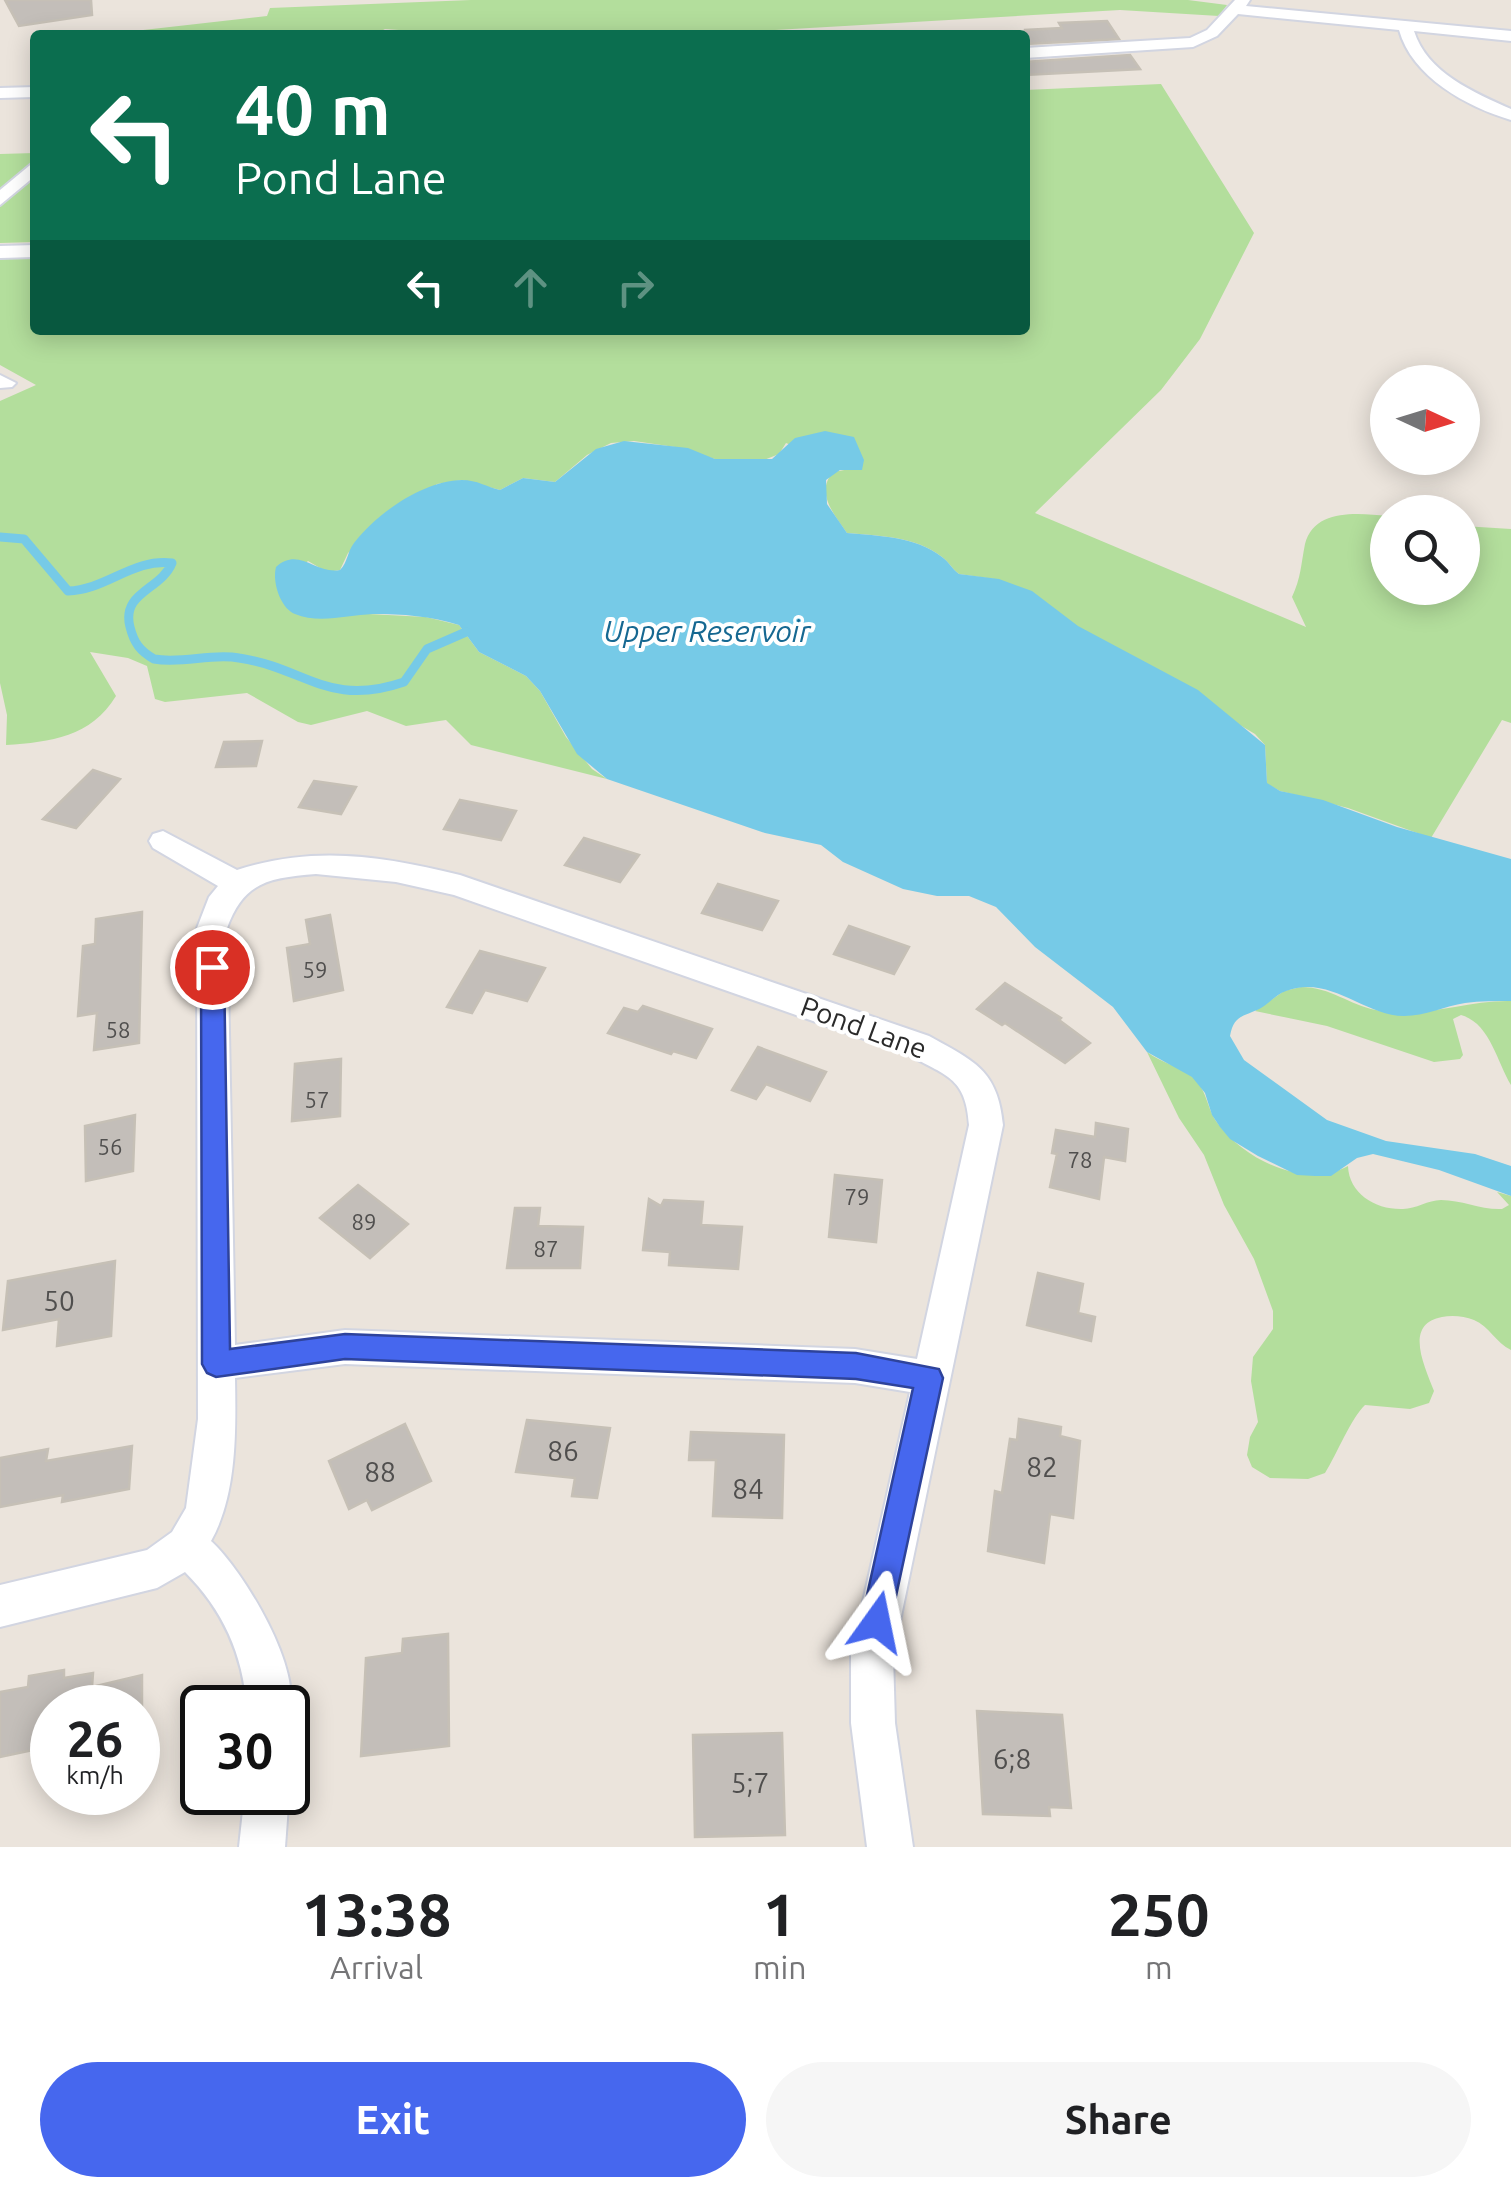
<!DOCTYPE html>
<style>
:root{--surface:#fff;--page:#f6f6f6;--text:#202124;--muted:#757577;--accent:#4667ee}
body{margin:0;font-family:Ubuntu,sans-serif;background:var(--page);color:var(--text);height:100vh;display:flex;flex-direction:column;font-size:38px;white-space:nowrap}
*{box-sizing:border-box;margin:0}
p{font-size:32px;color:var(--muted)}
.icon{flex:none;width:55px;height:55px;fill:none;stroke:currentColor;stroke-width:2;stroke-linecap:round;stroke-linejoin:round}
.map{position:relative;height:1847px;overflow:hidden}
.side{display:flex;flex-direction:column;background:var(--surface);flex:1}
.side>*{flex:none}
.top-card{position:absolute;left:30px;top:30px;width:1000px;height:305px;border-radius:10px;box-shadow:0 5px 25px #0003;background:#0b6e4f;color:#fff;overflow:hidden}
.needle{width:65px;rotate:94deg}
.buttons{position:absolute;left:1370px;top:365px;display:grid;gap:20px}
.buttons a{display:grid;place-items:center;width:110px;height:110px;border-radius:50%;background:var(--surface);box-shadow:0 5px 25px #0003;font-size:50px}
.speed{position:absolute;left:30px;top:1685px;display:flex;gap:20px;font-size:50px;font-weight:700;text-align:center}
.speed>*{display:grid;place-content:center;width:130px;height:130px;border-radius:50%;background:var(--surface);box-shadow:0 5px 25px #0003;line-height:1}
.speed small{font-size:25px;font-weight:400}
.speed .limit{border:5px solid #111;border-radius:15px;background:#fff;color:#111}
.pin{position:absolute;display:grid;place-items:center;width:85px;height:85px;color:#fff;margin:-42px;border:5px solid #fff;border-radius:50%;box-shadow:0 2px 10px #0007}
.me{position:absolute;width:110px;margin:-55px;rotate:12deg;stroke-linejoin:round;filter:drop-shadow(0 0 8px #0008)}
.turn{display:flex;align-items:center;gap:35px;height:210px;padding:0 40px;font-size:45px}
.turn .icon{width:130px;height:130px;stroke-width:2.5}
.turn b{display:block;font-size:70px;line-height:85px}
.lanes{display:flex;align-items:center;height:95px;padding:0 40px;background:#0003;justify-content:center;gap:50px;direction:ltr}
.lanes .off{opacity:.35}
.eta{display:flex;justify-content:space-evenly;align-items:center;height:170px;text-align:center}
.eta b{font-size:60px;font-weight:700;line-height:70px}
.action{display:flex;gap:20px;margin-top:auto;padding:20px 40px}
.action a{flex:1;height:115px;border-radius:60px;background:var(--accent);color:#fff;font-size:40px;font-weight:700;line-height:115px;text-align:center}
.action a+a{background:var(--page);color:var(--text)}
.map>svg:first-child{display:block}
.green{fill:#b3de9c}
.water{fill:#76cae7}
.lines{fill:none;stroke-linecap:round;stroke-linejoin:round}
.stream{stroke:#76cae7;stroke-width:9}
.building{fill:#c3beb9;stroke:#c6c0b6;stroke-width:2.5}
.minor-casing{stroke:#d2d5e1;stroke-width:4}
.minor{fill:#fff;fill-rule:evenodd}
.route{fill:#4667ee;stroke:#2e439b;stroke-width:2.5}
.labels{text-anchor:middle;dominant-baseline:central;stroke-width:8;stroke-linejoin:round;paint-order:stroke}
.number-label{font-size:22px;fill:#504f4e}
.street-label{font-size:28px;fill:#2a2a2a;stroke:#fff}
.near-number-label{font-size:28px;fill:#504f4e}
.water-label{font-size:30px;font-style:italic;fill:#166891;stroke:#fff}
</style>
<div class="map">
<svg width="1511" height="1847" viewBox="0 0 1511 1847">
<rect width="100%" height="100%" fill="#ebe4dc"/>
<g class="green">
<path d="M471 0H1188L1227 5 1219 16 1120 10 688 35H468L385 29 375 34 326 35H99L267 16 270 8Z"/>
<path d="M1161 84 1254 233 1200 339 1161 390 1035 513 1306 627 1292 597C1301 578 1301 564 1305 544 1314 508 1359 513 1387 516L1388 588H1462L1463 526 1511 529V723L1502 720 1431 838 1348 808 1280 791 1267 784 1265 745 1255 734 994 579 959 574C952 569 949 562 942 557 915 536 880 536 847 533 834 514 815 493 833 472L850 469 786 443 779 454 764 460 715 459 675 447 634 441 611 443 587 455 555 482 523 478 500 490 462 480 437 484 348 553 340 570 327 572 308 561 277 589 280 593 369 614 426 617 459 625 479 652 526 676 540 691 566 737 592 769 607 779 471 745 446 720 406 726 367 711 311 725 298 722 247 693 165 702 155 699 147 666 128 658 90 652 116 696C91 737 51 742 6 745L7 715 0 683V401L36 385 0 365V259L35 257V330H1025V90Z"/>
<path d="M35 153V242L0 243V154Z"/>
<path d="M1301 987C1331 987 1349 1005 1376 1010 1421 1020 1465 1000 1511 1001V1085C1497 1062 1490 1023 1461 1015L1453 1019 1463 1055 1460 1059 1434 1062 1327 1026 1255 1011 1284 991Z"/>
<path d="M1147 1052C1161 1063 1181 1066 1194 1078 1208 1092 1207 1111 1219 1125 1246 1161 1307 1189 1348 1166 1349 1194 1376 1210 1403 1209 1416 1209 1428 1200 1441 1200 1462 1200 1481 1210 1502 1209L1509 1205 1497 1192 1511 1196V1350C1496 1343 1489 1326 1474 1320 1464 1316 1452 1315 1442 1317 1403 1324 1425 1367 1434 1391L1429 1403 1410 1409 1365 1405C1351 1418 1337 1454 1325 1473L1308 1479 1270 1478 1252 1467 1247 1455 1250 1437 1258 1422 1251 1381 1253 1357 1273 1329V1311L1254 1259 1224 1205 1204 1155 1179 1118Z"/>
</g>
<path class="water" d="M825 431 854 437 864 460 862 470H840L826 480 827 504 847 533C879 536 915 536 942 557 949 562 952 569 959 574L999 579 1032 591 1078 626 1198 690 1265 745 1267 783 1280 791 1323 800 1397 827 1511 859V1001C1496 1001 1480 1001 1465 1003 1445 1006 1425 1016 1404 1016 1363 1015 1329 974 1286 991 1277 994 1269 1003 1261 1008 1244 1017 1234 1014 1230 1036L1244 1060 1327 1120 1386 1141 1475 1154 1511 1166V1196L1439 1170 1373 1154 1357 1158 1331 1176H1315L1297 1175 1258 1156 1230 1139 1220 1127 1212 1115 1205 1093 1192 1077 1147 1052 1113 1007 1035 947 996 907 969 896H937L903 889 843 862 821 845 765 833 607 779 577 754 540 691 526 676 479 652 459 625C431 616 402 614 373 614 348 615 319 624 295 614 280 608 272 581 276 567 299 546 316 575 340 570 348 562 347 552 354 543 377 513 423 481 462 480 477 480 487 487 500 490L523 478 555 482 596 449 624 441 688 448 715 459H772L795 438Z"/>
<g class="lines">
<path class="stream" d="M0 537 24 539 68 591C106 590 133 558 172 563 161 590 121 592 130 627 134 643 140 651 154 659 183 664 211 653 239 658 306 668 328 708 404 682L427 649 466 632"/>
</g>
<g class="building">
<path d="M5 0H91L92 15 19 26Z"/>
<path d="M1107 21 1119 39 1025 44V30L1062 28 1059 23Z"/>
<path d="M1130 55 1140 69 1025 75V62Z"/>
<path d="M262 741 256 766 216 767 224 742Z"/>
<path d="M93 770 120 779 76 828 43 819Z"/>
<path d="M314 781 356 787 341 814 299 807Z"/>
<path d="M460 800 516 811 501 840 444 829Z"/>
<path d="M584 838 639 855 620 882 565 865Z"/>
<path d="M718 884 778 901 762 930 702 913Z"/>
<path d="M142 912 139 1043 94 1050 97 1013 78 1016 83 946 95 944 96 919Z"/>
<path d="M330 915 343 990 294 1001 287 948 310 944 306 920Z"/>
<path d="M849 926 909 947 894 974 834 954Z"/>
<path d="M480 951 545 968 527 1001 485 990 472 1013 447 1007Z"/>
<path d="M1005 983 1061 1018 1059 1020 1090 1043 1065 1063 1005 1023 1002 1025 977 1009Z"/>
<path d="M643 1006 712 1029 696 1058 673 1051 671 1054 608 1033 624 1008 638 1012Z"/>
<path d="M758 1047 826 1072 810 1101 766 1084 756 1099 732 1090Z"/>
<path d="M341 1059 340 1116 292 1121 295 1064Z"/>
<path d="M135 1115 133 1171 86 1181 85 1126Z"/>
<path d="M1096 1123 1128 1129 1125 1161 1104 1157 1099 1199 1050 1187 1057 1154 1052 1153 1056 1130 1095 1137Z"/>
<path d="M835 1175 882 1180 876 1242 829 1237Z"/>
<path d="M358 1185 408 1224 370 1258 320 1218Z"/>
<path d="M649 1199 661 1206 664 1200 703 1202 701 1225 742 1227 738 1269 669 1265 670 1252 643 1250Z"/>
<path d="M515 1208H540L538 1226 583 1227 580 1268H507Z"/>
<path d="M115 1261 111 1336 57 1346 59 1319 3 1330 8 1281Z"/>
<path d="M1038 1273 1083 1284 1078 1313 1095 1317 1091 1341 1027 1325Z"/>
<path d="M1019 1419 1061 1427 1060 1436 1080 1441 1073 1518 1050 1514 1044 1563 988 1551 995 1491 1002 1493 1010 1439 1017 1440Z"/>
<path d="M527 1420 610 1428 597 1498 572 1496 575 1478 516 1472Z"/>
<path d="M405 1424 431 1481 372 1510 367 1500 349 1509 329 1461Z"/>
<path d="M691 1432 784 1435 782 1518 713 1516 716 1460H689Z"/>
<path d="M132 1446 129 1489 62 1502 63 1495 0 1507V1458L48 1449 46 1461Z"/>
<path d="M448 1634 449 1746 361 1756 366 1658 402 1653 403 1639Z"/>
<path d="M64 1670V1678L93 1673 92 1687 142 1675V1708H52V1746L0 1757V1692L28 1687 29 1676Z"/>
<path d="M977 1711 1062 1715 1071 1808 1049 1807 1050 1816 983 1814Z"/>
<path d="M782 1733 785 1835 695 1837 693 1735Z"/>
</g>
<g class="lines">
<g class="minor-casing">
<g id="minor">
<path d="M1235 0H1250L1246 6 1511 31V41L1414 31C1427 73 1475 93 1511 109V120C1467 107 1412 77 1399 30L1238 14 1217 36 1193 47 1025 58V48L1190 38 1207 30Z"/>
<path d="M35 87V97L0 98V88Z"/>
<path d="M35 161V176L0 205V190Z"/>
<path d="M35 245V257L0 258V246Z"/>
<path d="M0 375 16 383 12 387 0 388Z"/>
<path d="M163 831 237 870C315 845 382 856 460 875L929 1036C974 1061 998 1070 1003 1125L893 1655 895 1723 913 1847H867L851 1723V1655L910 1392 855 1383 345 1364 235 1378C236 1431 237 1495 211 1541 243 1570 305 1672 288 1715V1708H247C243 1654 223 1610 185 1572L157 1588 0 1627V1585L147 1550 172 1532 186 1508 198 1419 197 928 209 897 218 886 153 848 149 841 153 834ZM316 874 396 882 454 895 907 1054C945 1076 966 1076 969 1125L917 1359 855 1349 345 1330 235 1345 227 928C244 881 270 878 316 874Z"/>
<path d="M288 1788 289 1792 285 1847H239L245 1792H288Z"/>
</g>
</g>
<use href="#minor" class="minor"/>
</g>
<path class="route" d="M212 959 224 967 230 1349 345 1334 856 1353 939 1369 943 1378 888 1633 877 1638 866 1633 861 1622 913 1388 856 1379 345 1359 216 1377 207 1373 202 1364 201 967Z"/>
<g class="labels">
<g class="number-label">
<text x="315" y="969">59</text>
<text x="118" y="1029">58</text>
<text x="317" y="1099">57</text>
<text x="110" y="1146">56</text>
<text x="1080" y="1159">78</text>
<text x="857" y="1196">79</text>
<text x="364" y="1221">89</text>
<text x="546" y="1248">87</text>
</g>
<g class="street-label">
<text transform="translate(864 1027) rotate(20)">Pond Lane</text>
</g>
<g class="near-number-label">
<text x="59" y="1300">50</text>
<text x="563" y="1450">86</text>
<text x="1042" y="1466">82</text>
<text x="380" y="1471">88</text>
<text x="748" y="1488">84</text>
<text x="1012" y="1758">6;8</text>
<text x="750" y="1782">5;7</text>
</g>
<g class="water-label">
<text x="707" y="631">Upper Reservoir</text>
</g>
</g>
</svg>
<div class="buttons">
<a><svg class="needle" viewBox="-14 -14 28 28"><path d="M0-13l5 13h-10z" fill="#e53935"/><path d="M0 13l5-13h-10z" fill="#757577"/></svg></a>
<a><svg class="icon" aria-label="search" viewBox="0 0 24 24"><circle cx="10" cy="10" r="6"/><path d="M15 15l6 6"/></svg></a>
</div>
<div class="speed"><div>26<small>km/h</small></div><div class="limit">30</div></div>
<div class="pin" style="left:212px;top:967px;background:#d93025"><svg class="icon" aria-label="arrive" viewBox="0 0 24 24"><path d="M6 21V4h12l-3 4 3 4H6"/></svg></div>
<svg class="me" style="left:877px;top:1622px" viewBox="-20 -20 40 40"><path d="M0-17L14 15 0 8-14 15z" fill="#4667ee" stroke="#fff" stroke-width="4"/></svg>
<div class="top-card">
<div class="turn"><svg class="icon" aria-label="left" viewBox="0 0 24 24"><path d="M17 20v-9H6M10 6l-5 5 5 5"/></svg><div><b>40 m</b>Pond Lane</div></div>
<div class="lanes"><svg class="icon" aria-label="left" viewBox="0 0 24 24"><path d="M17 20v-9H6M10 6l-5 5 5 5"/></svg><svg class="icon off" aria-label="ahead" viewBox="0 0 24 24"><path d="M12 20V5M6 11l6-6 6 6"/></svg><svg class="icon off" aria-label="right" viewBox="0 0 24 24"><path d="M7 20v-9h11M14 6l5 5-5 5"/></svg></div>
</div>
</div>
<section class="side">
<div class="eta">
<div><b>13:38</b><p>Arrival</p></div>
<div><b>1</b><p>min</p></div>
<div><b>250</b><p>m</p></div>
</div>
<div class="action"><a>Exit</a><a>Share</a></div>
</section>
